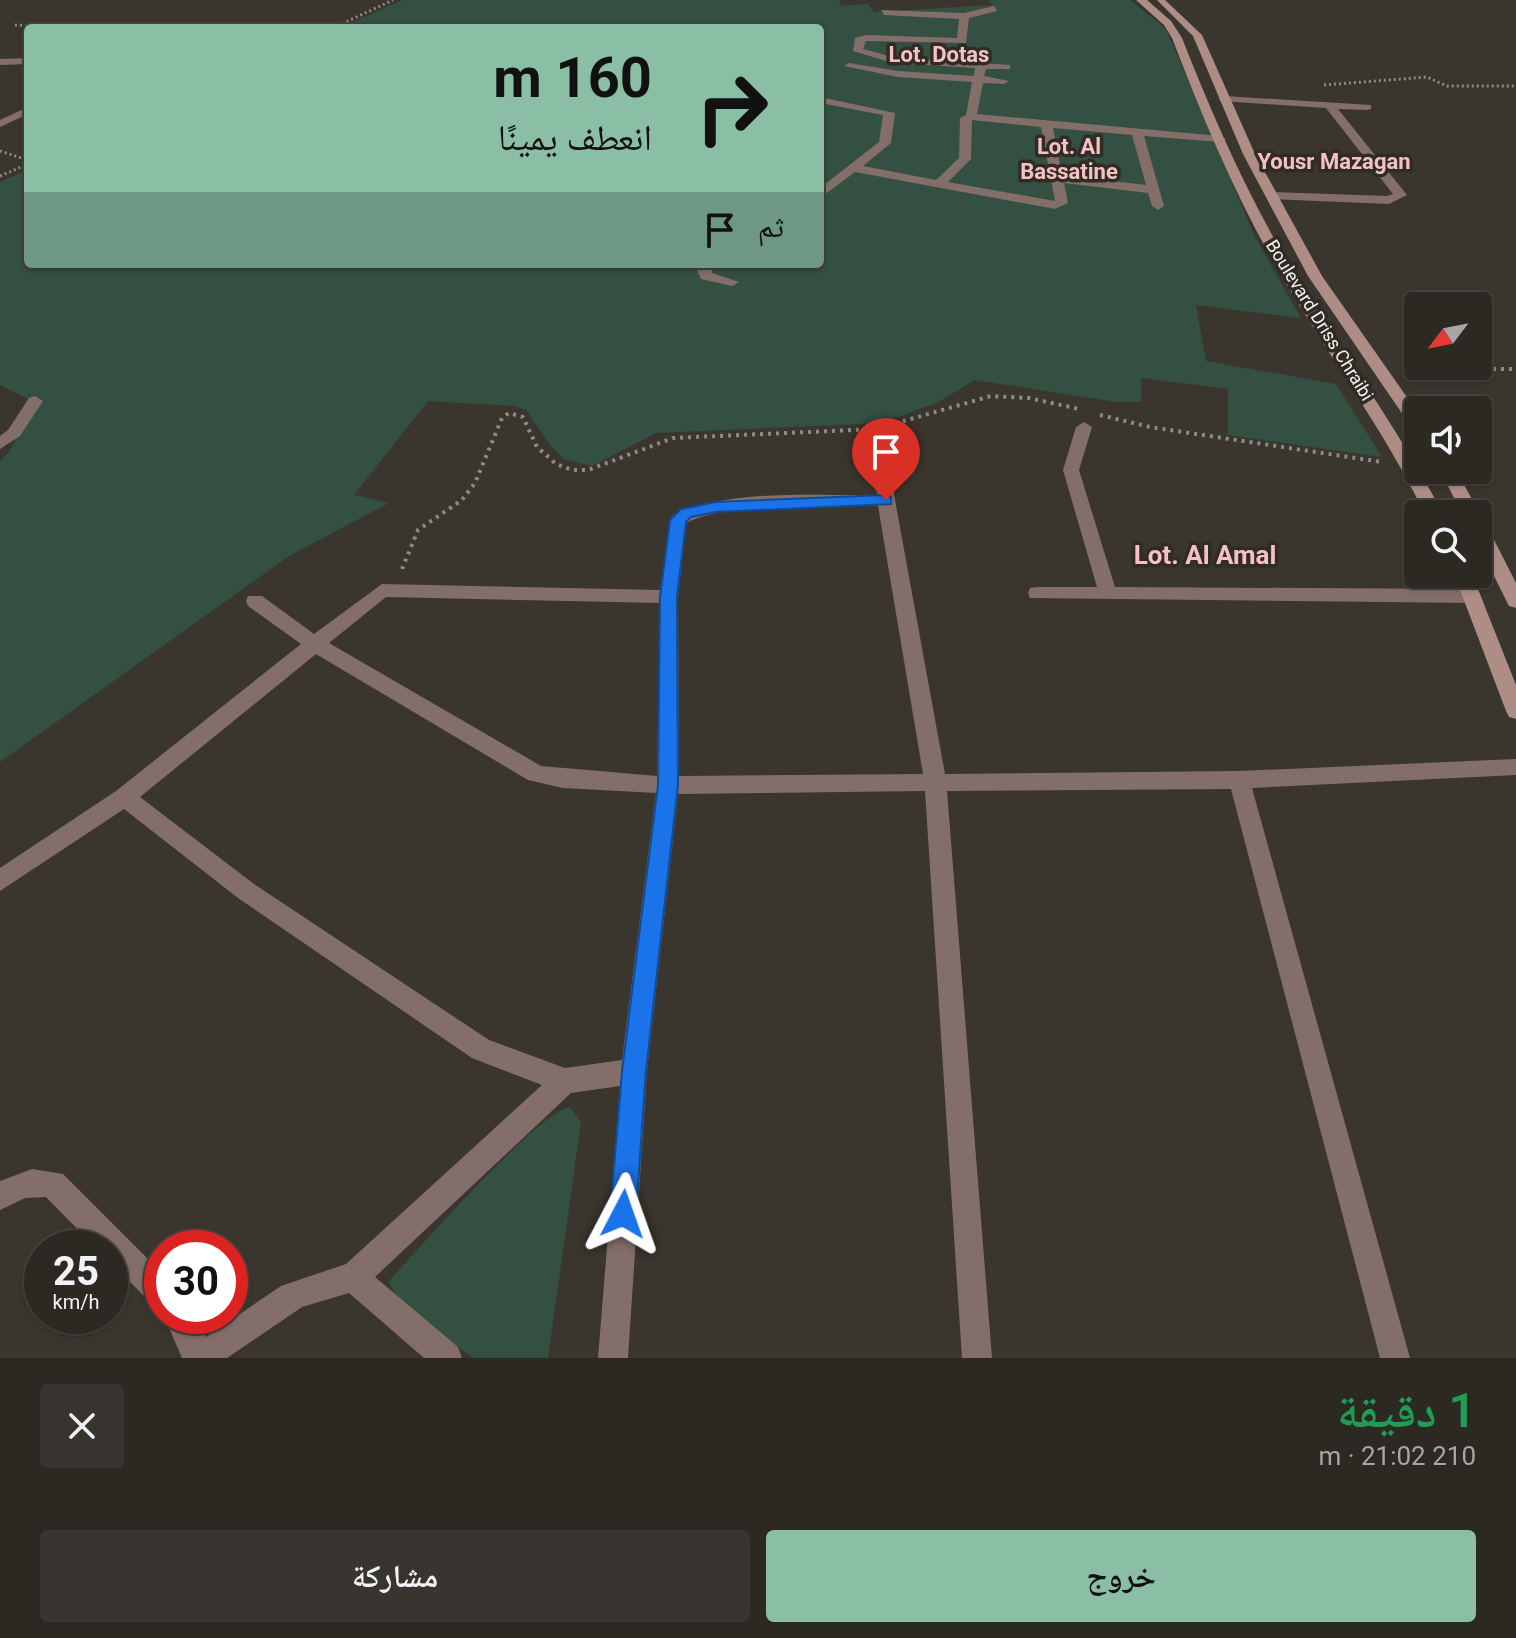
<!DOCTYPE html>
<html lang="ar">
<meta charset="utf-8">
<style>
:root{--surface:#2c2822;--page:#38342f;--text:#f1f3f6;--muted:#a6a6a5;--line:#484440;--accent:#8abfa5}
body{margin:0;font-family:Roboto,"Noto Naskh Arabic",sans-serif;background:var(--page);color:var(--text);direction:rtl;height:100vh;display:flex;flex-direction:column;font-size:30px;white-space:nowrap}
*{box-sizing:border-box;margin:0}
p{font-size:26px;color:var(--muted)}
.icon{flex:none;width:44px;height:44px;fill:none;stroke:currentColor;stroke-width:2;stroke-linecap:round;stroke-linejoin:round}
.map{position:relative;height:1358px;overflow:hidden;direction:ltr}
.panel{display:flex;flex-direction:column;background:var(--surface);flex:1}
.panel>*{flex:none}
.banner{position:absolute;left:24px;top:24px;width:800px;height:244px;border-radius:8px;box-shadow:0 2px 6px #0004,0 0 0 2px var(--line);direction:rtl;background:#8abfa5;color:#111;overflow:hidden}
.needle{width:52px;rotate:238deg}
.buttons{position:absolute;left:1404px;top:292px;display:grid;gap:16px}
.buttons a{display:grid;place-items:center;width:88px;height:88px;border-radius:8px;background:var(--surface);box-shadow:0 2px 6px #0004,0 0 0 2px var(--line);font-size:40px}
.speed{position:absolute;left:24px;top:1230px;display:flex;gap:16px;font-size:40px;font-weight:700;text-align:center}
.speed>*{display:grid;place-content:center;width:104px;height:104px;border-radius:50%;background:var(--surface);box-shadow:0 2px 6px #0004,0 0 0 2px var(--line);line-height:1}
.speed small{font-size:20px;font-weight:400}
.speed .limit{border:12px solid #d22;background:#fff;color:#111}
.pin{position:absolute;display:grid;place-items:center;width:68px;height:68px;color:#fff;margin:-82px -34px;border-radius:50% 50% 50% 0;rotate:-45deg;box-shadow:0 0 8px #0007}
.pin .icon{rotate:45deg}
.me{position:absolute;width:88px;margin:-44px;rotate:4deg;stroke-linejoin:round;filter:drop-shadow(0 0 6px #0008)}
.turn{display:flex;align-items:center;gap:28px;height:168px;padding:0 40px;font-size:36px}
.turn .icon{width:104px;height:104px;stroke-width:2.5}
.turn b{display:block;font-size:56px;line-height:68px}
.then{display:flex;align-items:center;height:76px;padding:0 40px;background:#0003;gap:16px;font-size:30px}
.round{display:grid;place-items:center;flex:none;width:84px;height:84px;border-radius:8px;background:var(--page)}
.headline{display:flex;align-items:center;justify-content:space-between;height:136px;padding:0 40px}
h1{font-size:48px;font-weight:600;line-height:60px;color:#1e9e55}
.action{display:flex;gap:16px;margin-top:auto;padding:16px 40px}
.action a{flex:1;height:92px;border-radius:8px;background:var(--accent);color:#111;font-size:32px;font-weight:600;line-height:92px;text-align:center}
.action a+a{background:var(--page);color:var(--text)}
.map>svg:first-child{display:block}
.green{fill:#345043}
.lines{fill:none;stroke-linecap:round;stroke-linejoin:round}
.path-far1{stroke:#8e8b84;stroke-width:3;stroke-dasharray:2 3;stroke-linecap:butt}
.path{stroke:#8e8b84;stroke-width:4;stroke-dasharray:3 5;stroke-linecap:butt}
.street{fill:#836e6a;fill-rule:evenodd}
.secondary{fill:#ae8d87;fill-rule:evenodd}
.route{fill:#1a73e8;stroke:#114b97;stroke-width:2}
.labels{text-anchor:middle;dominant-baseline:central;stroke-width:7;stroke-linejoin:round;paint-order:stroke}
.far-street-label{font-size:18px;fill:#f6f4ef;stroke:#302b25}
.far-quarter-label{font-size:22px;font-weight:bold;fill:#f5c1c3;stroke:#302b25}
.quarter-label{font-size:26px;font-weight:bold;fill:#f5c1c3;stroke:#302b25}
</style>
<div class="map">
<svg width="1516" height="1358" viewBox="0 0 1516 1358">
<rect width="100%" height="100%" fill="#3a362e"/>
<g class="green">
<path d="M402 0H839L841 6 868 4 874 12 992 5 988 0H1130L1166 29 1255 237 1301 318 1196 305 1206 361 1336 384 1382 457 1228 435V389L1141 378V402H1116L974 380 939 402 882 423 656 433 592 466 564 459 550 445 526 410 515 406 428 401 354 495 389 503 289 556 0 762V461L10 451 34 402 0 385V182L28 170V264H820V28H340Z"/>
<path d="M570 1107 581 1122 548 1358H473L403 1306 388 1282C416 1252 540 1110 570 1107Z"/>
</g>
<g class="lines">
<g class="path-far1">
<path d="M15 25 64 28"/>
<path d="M148 28 153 25"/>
<path d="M333 28 393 0"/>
<path d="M1324 85 1427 77 1447 86H1516"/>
<path d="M0 151 28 160"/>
<path d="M0 176 28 164"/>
</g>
<g class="path">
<path d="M1405 369H1516"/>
<path d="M1100 415 1150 427 1382 462"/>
<path d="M402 569 418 530 462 500 475 483 502 418 509 413 523 417 537 447 556 464 572 470H588L673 438 876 429 991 396 1029 398 1079 409"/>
</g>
<g class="street">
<path d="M994 6 997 11 969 18 966 43 866 41 863 49 893 57 1010 65V69H986L984 76 1009 81 1004 84 983 83 977 114 1220 136 1226 139 1220 142 1144 136 1164 206 1158 210 1152 206 1148 193 1064 183 1068 203 1055 209 855 172 820 198V188L879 142 883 115 820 103V97L895 113 891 143 863 166 936 180 959 158 960 118 966 115 972 82 898 77 844 66 849 63 898 71 974 76 975 68 893 63 853 51 855 38 866 35 957 38 959 19 884 15 881 10 964 13ZM972 120 1041 127 1055 201 948 182 971 159ZM1053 128 1132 135 1146 185 1062 175Z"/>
<path d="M28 58V64L0 65V59Z"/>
<path d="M1224 96 1371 105V109L1367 110 1338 109 1407 195 1389 204 1268 199 1266 196 1272 192 1387 196 1393 194 1326 108 1220 101 1219 99Z"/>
<path d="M28 107V114L0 127V120Z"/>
<path d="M699 264H713L712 273 739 282 732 286 701 279 696 268Z"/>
<path d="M35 396 43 401 20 436 0 449V436L8 430 29 398Z"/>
<path d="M1084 422 1092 427 1079 470 1115 587 1472 589 1481 596 1472 603 1030 598 1028 593 1030 588 1037 587H1097L1063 470 1076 427Z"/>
<path d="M881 449 889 454 895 500 945 774 1239 771 1516 759V775L1252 788 1410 1358H1380L1231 789 947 791 992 1358H962L925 791 678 794 647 1071 628 1358H598L620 1086 571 1093 375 1277 458 1347 462 1358H424L349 1293 302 1307 227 1358H182L164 1316H197L206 1337 281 1286 346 1264 542 1085 472 1058 238 898 124 809 0 891V868L116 791 301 644 248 606 246 601 248 596H262L314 634 382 584 660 590 672 516C729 488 814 496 877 495L873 454ZM878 506 923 774 679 776 678 597 686 523C732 500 826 507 878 506ZM386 597 660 603 657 776 541 766 329 643ZM316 654 528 780 563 788 656 793 622 1060 565 1068 489 1040 254 884 140 797Z"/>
<path d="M32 1169 63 1174 162 1273V1309L152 1304 110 1262V1248H96L46 1197 25 1198 0 1210V1181Z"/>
</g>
<g class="secondary">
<path d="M1136 0H1147L1171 21 1182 38C1214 120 1250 200 1295 275 1344 356 1400 431 1443 514H1425C1384 430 1328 355 1281 275 1237 200 1203 119 1172 38L1164 25Z"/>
<path d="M1157 0H1165L1202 35 1255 154 1322 276 1418 413V430L1412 428 1308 276 1243 154 1193 36Z"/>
<path d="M1440 470H1456L1480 514 1478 517V514H1462Z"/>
<path d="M1478 520 1487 526 1516 583V608L1509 606 1478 544Z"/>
<path d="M1454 574H1472L1516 685V719L1509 717 1506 711Z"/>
</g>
</g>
<path class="route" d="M886 495 891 497V504L716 512 691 517 686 522 677 597 678 785 646 1071 636 1214 632 1223 623 1227 614 1223 610 1214 622 1071 658 785 660 597 670 520 681 509 716 502Z"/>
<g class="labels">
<g class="far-street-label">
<text transform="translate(1320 320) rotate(58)">Boulevard Driss Chraibi</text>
</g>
<g class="far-quarter-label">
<text x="939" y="54">Lot. Dotas</text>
<text x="1069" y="146">Lot. Al<tspan x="1069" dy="25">Bassatine</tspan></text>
<text x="1334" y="161">Yousr Mazagan</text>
</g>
<g class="quarter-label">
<text x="1205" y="555">Lot. Al Amal</text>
</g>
</g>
</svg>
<div class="buttons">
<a><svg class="needle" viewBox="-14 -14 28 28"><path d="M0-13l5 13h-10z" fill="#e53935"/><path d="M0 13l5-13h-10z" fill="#a6a6a5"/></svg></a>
<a><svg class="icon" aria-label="sound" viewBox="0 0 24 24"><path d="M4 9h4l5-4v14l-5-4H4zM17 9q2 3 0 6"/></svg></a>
<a><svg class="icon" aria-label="search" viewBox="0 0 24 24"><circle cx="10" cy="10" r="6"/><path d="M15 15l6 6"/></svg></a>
</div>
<div class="speed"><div>25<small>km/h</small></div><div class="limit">30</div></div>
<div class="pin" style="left:886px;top:500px;background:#d93025"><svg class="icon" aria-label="arrive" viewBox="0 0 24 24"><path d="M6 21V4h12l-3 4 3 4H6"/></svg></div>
<svg class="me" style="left:623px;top:1214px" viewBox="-20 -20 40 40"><path d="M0-17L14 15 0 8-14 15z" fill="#1a73e8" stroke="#fff" stroke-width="4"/></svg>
<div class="banner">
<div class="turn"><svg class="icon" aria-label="right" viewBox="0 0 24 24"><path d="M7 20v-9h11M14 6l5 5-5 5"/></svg><div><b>160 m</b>انعطف يمينًا</div></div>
<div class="then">ثم<svg class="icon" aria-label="arrive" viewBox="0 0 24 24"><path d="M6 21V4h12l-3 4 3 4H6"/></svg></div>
</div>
</div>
<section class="panel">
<div class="headline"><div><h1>1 دقيقة</h1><p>210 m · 21:02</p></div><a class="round"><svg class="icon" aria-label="close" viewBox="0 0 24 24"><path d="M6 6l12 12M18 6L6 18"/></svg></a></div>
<div class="action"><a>خروج</a><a>مشاركة</a></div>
</section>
